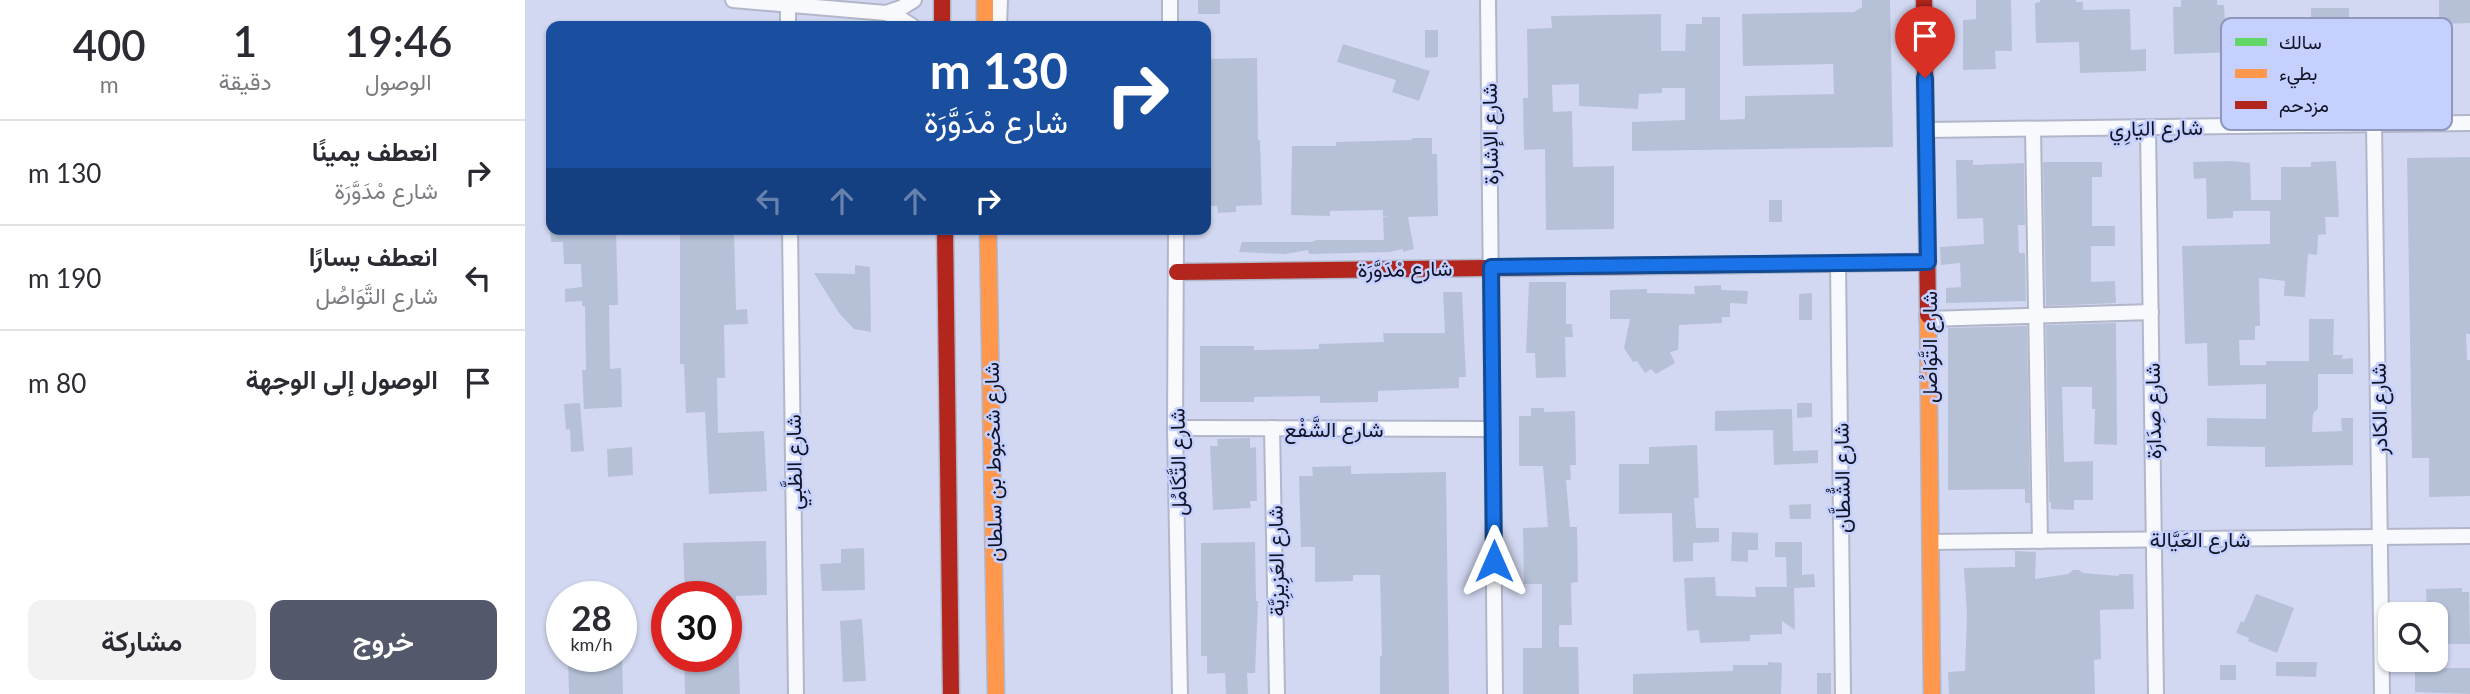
<!DOCTYPE html>
<html lang="ar">
<meta charset="utf-8">
<style>
:root{--surface:#fff;--page:#f2f2f3;--text:#2b2b33;--muted:#7c7c81;--line:#e1e1e2;--accent:#54586b}
body{margin:0;font-family:Lato,Vazirmatn,sans-serif;background:var(--page);color:var(--text);direction:rtl;height:100vh;display:flex;flex-direction:column;font-size:26px;white-space:nowrap}
*{box-sizing:border-box;margin:0}
p{font-size:23px;color:var(--muted)}
.icon{flex:none;width:38px;height:38px;fill:none;stroke:currentColor;stroke-width:2;stroke-linecap:round;stroke-linejoin:round}
.map{position:relative;flex:1;overflow:hidden;direction:ltr}
.details{display:flex;flex-direction:column;background:var(--surface);width:525px}
.details>*{flex:none}
.banner{position:absolute;left:21px;top:21px;width:665px;height:214px;border-radius:14px;box-shadow:0 2px 5px #0004;direction:rtl;background:#1a4fa0;color:#fff;overflow:hidden}
.tools{position:absolute;left:1853px;top:602px;display:grid;gap:14px}
.tools a{display:grid;place-items:center;width:70px;height:70px;border-radius:14px;background:var(--surface);box-shadow:0 2px 5px #0004;font-size:35px}
.speed{position:absolute;left:21px;top:581px;display:flex;gap:14px;font-size:35px;font-weight:700;text-align:center}
.speed>*{display:grid;place-content:center;width:91px;height:91px;border-radius:50%;background:var(--surface);box-shadow:0 2px 5px #0004;line-height:1}
.speed small{font-size:18px;font-weight:400}
.speed .limit{border:10px solid #d22;background:#fff;color:#111}
.pin{position:absolute;display:grid;place-items:center;width:60px;height:60px;color:#fff;margin:-72px -30px;border-radius:50% 50% 50% 0;rotate:-45deg;box-shadow:0 0 7px #0007}
.pin .icon{rotate:45deg}
.me{position:absolute;width:77px;margin:-38px;rotate:0deg;stroke-linejoin:round;filter:drop-shadow(0 0 5px #0008)}
.turn{display:flex;align-items:center;gap:24px;height:147px;padding:0 28px;font-size:32px}
.turn .icon{width:91px;height:91px;stroke-width:2.5}
.turn b{display:block;font-size:49px;line-height:60px}
.lanes{display:flex;align-items:center;height:66px;padding:0 28px;background:#0003;justify-content:center;gap:35px;direction:ltr}
.lanes .off{opacity:.35}
.eta{display:flex;justify-content:space-evenly;align-items:center;height:119px;text-align:center}
.eta b{font-size:42px;font-weight:600;line-height:49px}
.button{display:flex;gap:14px;margin-top:auto;padding:14px 28px}
.button a{flex:1;height:80px;border-radius:14px;background:var(--accent);color:#fff;font-size:28px;font-weight:600;line-height:80px;text-align:center}
.button a+a{background:var(--page);color:var(--text)}
ul{padding:0;list-style:none}
li{display:flex;align-items:center;gap:21px;height:105px;padding:0 28px;border-top:2px solid var(--line)}
li div{flex:1}
li b{display:block;font-size:26px}
li em{font-style:normal}
main{display:flex;flex:1;min-height:0}
.map>svg:first-child{display:block}
.building{fill:#b6c1d7}
.lines{fill:none;stroke-linecap:round;stroke-linejoin:round}
.street-casing{stroke:#b1b6c8;stroke-width:18}
.fast-casing{stroke:#b1b6c8;stroke-width:19}
.slow-casing{stroke:#b1b6c8;stroke-width:19}
.jam-casing{stroke:#b1b6c8;stroke-width:19}
.street{stroke:#f8f9fd;stroke-width:14}
.fast{stroke:#63d668;stroke-width:16}
.slow{stroke:#ff974d;stroke-width:16}
.jam{stroke:#b3261e;stroke-width:16}
.route-casing{stroke:#114b97;stroke-width:18}
.route{stroke:#1a73e8;stroke-width:12}
.labels{text-anchor:middle;dominant-baseline:central;stroke-width:5;stroke-linejoin:round;paint-order:stroke}
.street-label{font-size:21px;fill:#101323;stroke:#c5d0fe}
.key{fill:#c5d0fe;stroke:#8f97bc;stroke-width:2}
.key-label{font-size:19px;fill:#101323}
</style>
<main>
<div class="map">
<svg width="1945" height="694" viewBox="0 0 1945 694">
<rect width="100%" height="100%" fill="#d2d8f1"/>
<g class="building">
<rect x="673" y="0" width="22" height="14"/>
<path d="M1337 0H1365L1368 147 1107 151V122L1160 120V88H1137V93L1114 94 1113 109 1054 106V84L1027 85 1028 112 1047 111 1048 167 1089 166V229L1021 230 1020 149 999 150 998 98H1003L1002 29 1027 28 1026 16 1136 14V51H1160L1161 24H1177V17H1195V120L1220 119V96L1309 94 1308 64 1218 66 1217 14 1329 12 1337 7Z"/>
<path d="M1451 0H1486L1487 51H1470L1471 69 1438 70V20L1451 19Z"/>
<path d="M1515 0H1551V2H1558V10L1605 9 1606 50 1621 49V71L1555 73 1554 42 1511 43 1510 3 1515 2Z"/>
<path d="M1656 0H1692V5H1699L1700 24 1772 23V66H1719V52L1649 54 1648 7H1656Z"/>
<path d="M1914 0H1945V23L1914 24Z"/>
<path d="M1786 8H1824V24H1820L1819 44H1803V34H1786Z"/>
<path d="M900 30H913V57L900 58Z"/>
<path d="M818 44 905 71 894 101 867 92 871 80 812 62Z"/>
<path d="M732 58 733 140H735L737 205 711 206V212L693 213 692 206H681V59Z"/>
<path d="M887 138H907V154H912L913 216 883 217 889 249 878 252V249L865 252 784 254 783 250 760 254 714 252 717 242H786L792 240H859L858 217 863 216H858V210L805 211V216L766 215 767 146H811V142L887 140Z"/>
<path d="M1945 157V334H1941L1942 360H1945V496L1904 497V458H1887L1882 158Z"/>
<path d="M1431 160H1448V165L1499 163 1500 225H1493L1494 253H1500L1501 301 1421 303V288L1436 287 1435 263 1416 265 1415 247 1459 244 1458 218 1432 219Z"/>
<path d="M1707 161 1725 163 1726 200H1756V167H1786V162L1811 161 1814 217H1800L1801 234 1793 235 1792 255 1783 254 1780 297 1759 296 1760 281 1734 278 1735 326H1730V340H1714L1715 365H1741V361H1784V319H1809L1808 355H1818L1817 359 1828 358V374H1793V408L1788 414 1787 432 1817 431 1816 418H1828V465L1740 467V447L1682 446V418L1741 419V384L1683 386 1682 343 1660 344 1657 246 1745 244V211H1708V218L1682 219 1681 178 1669 179 1668 162Z"/>
<path d="M1520 162H1577V177H1567V226H1590V246H1566V282L1590 281 1591 303 1521 306 1518 163Z"/>
<rect x="1244" y="200" width="13" height="22"/>
<path d="M25 229H91L93 305H84L85 369 96 368 97 407 59 409 57 370H61L60 306H57V301L40 302V289L57 287 56 264H39L38 242H26Z"/>
<path d="M155 229H209L211 310 222 309 223 324 199 325 200 378H192L193 433 239 431 242 491 184 494 180 412 161 413 159 364H155Z"/>
<path d="M330 265 345 267 346 332 329 329 314 313 289 273 330 274Z"/>
<path d="M1004 282H1041V324H1047L1048 337H1040L1041 377 1011 378 1010 353H1001Z"/>
<path d="M1196 285V290L1223 291 1222 304 1205 303V317H1197V323L1154 325 1153 350 1145 352 1150 363 1131 374 1126 369 1120 373 1112 361 1108 362 1099 348 1105 319H1085V290L1122 289V293L1170 294 1169 286Z"/>
<path d="M918 292H937L941 377H934V388L853 391V402L795 403V396L729 397V402H675V346H729V350L794 349V344L859 342 858 333H920Z"/>
<path d="M1287 293V320H1274V294Z"/>
<path d="M1591 323 1592 445 1569 444 1570 409H1567V387H1537L1539 462 1568 461V500H1549V510L1526 509V502H1524L1521 325Z"/>
<path d="M1502 326 1505 503H1500V489L1423 490V328Z"/>
<path d="M55 403 59 451 46 452 45 429 41 430 39 404Z"/>
<path d="M1272 403H1287V417L1272 418Z"/>
<path d="M1006 408H1019V412L1050 411 1051 465H1045L1046 480H1041L1045 527H1052L1053 582 1046 583 1047 625H1034V647H1053L1054 694H998V648H1017V584H999L998 528 1023 527 1018 466H994V416H1006Z"/>
<path d="M1267 409 1268 451 1293 450V463L1249 465 1248 430 1190 431V411Z"/>
<path d="M725 438V448L731 447 732 501H725L726 508 688 510 685 446H693L692 439Z"/>
<path d="M1172 445 1174 498H1169L1171 528H1194V542L1168 543V561L1148 562 1147 513 1094 514V464H1124V447Z"/>
<path d="M107 447 108 475 83 477 82 449Z"/>
<path d="M826 466V474L921 472 924 694H855V656H857L855 575H828V581L790 582V547H776L774 476H788L787 467Z"/>
<path d="M1286 504V519H1265L1264 505Z"/>
<path d="M1207 532 1233 533V550H1223V562L1206 561Z"/>
<path d="M241 541 242 595 211 596 215 694H160L159 656H201V596L160 597 158 543Z"/>
<path d="M730 542 731 601H733L730 673H722L723 694H701L700 673 682 674V656H676V543Z"/>
<path d="M1250 542H1277V575L1289 574 1290 587 1269 588 1270 630 1257 621V634L1225 635V641L1175 643 1174 630 1162 631 1159 578 1190 577 1191 596 1231 597 1230 587H1262L1261 557H1250Z"/>
<path d="M339 548 340 590 297 591 295 564 316 563V549Z"/>
<path d="M1490 551 1511 552 1510 579 1543 574 1548 570H1554L1558 573 1594 576V574H1608L1609 609 1575 610 1576 659 1569 660 1570 694H1424L1423 672 1440 671 1442 614 1439 568 1490 567Z"/>
<path d="M1937 588V592H1944L1945 644H1914L1913 614H1902L1901 589Z"/>
<path d="M1731 594 1769 608 1752 653 1723 641 1724 638 1711 633 1716 621 1719 622Z"/>
<path d="M337 619 341 681 318 682 315 621Z"/>
<path d="M97 658 98 694H44L43 660Z"/>
<path d="M1890 660H1914V668H1945V694L1890 692Z"/>
<path d="M1243 662 1257 663 1256 694H1108V674L1208 671V665H1243Z"/>
<path d="M1751 662H1792L1791 677 1751 676Z"/>
<rect x="1695" y="665" width="16" height="15"/>
<rect x="1292" y="673" width="14" height="21"/>
</g>
<g class="lines">
<g class="street-casing">
<g id="street">
<path d="M208 0 361 13 376 19 387 26"/>
<path d="M263 0V26"/>
<path d="M645 0V26"/>
<path d="M963 0 970 694"/>
<path d="M361 13 376 8 389 0"/>
<path d="M474 26 475 0"/>
<path d="M1849 124 1857 694"/>
<path d="M1623 128 1631 694"/>
<path d="M1508 129 1515 541"/>
<path d="M1401 130 1945 123"/>
<path d="M265 229 271 694"/>
<path d="M651 229 650 428 655 694"/>
<path d="M1313 263 1318 694"/>
<path d="M1402 319 1626 312"/>
<path d="M650 428 968 429"/>
<path d="M747 428 752 694"/>
<path d="M1405 542 1945 536"/>
</g>
</g>
<g class="fast-casing">
<path id="fast" d="M1207 265 1403 262"/>
</g>
<g class="slow-casing">
<g id="slow">
<path d="M460 0V26"/>
<path d="M463 229 471 694"/>
<path d="M1403 315 1407 694"/>
</g>
</g>
<g class="jam-casing">
<g id="jam">
<path d="M417 0V26"/>
<path d="M1399 0 1403 315"/>
<path d="M420 229 426 694"/>
<path d="M652 272 1207 265"/>
</g>
</g>
<use href="#street" class="street"/>
<use href="#fast" class="fast"/>
<use href="#slow" class="slow"/>
<use href="#jam" class="jam"/>
</g>
<g class="lines">
<g class="route-casing">
<path id="route" d="M969 561 966 267 1403 262 1400 78"/>
</g>
<use href="#route" class="route"/>
</g>
<g class="labels">
<g class="street-label">
<text transform="translate(1631 127) rotate(-1)">شارع اليَارِي</text>
<text transform="translate(964 134) rotate(-91)">شارع الإشارة</text>
<text transform="translate(880 268) rotate(-1)">شارع مْدَوَّرَة</text>
<text transform="translate(1403 347) rotate(-90)">شارع التَّوَاصُل</text>
<text transform="translate(1853 409) rotate(-91)">شارع الكادر</text>
<text transform="translate(1627 411) rotate(-91)">شارع صِدَارَة</text>
<text x="809" y="428">شارع الشَّفْع</text>
<text transform="translate(268 462) rotate(-91)">شارع الظَّبِي</text>
<text transform="translate(467 462) rotate(-91)">شارع شخبوط بن سلطان</text>
<text transform="translate(652 462) rotate(-91)">شارع التَّكَامُل</text>
<text transform="translate(1316 478) rotate(-91)">شارع الشُّطَّان</text>
<text x="1675" y="538">شارع العَيَّالة</text>
<text transform="translate(750 561) rotate(-91)">شارع العَزِيزِيَّة</text>
</g>
</g>
<rect x="1696" y="18" width="231" height="112" rx="10" class="key"/>
<rect x="1710" y="38" width="32" height="8" fill="#63d668"/>
<rect x="1710" y="69" width="32" height="9" fill="#ff974d"/>
<rect x="1710" y="101" width="32" height="8" fill="#b3261e"/>
<g class="key-label">
<text x="1754" y="49">سالك</text>
<text x="1754" y="80">بطيء</text>
<text x="1754" y="112">مزدحم</text>
</g>
</svg>
<div class="tools">
<a><svg class="icon" aria-label="search" viewBox="0 0 24 24"><circle cx="10" cy="10" r="6"/><path d="M15 15l6 6"/></svg></a>
</div>
<div class="speed"><div>28<small>km/h</small></div><div class="limit">30</div></div>
<div class="pin" style="left:1400px;top:78px;background:#d93025"><svg class="icon" aria-label="arrive" viewBox="0 0 24 24"><path d="M6 21V4h12l-3 4 3 4H6"/></svg></div>
<svg class="me" style="left:969px;top:561px" viewBox="-20 -20 40 40"><path d="M0-17L14 15 0 8-14 15z" fill="#1a73e8" stroke="#fff" stroke-width="4"/></svg>
<div class="banner">
<div class="turn"><svg class="icon" aria-label="right" viewBox="0 0 24 24"><path d="M7 20v-9h11M14 6l5 5-5 5"/></svg><div><b>130 m</b>شارع مْدَوَّرَة</div></div>
<div class="lanes"><svg class="icon off" aria-label="left" viewBox="0 0 24 24"><path d="M17 20v-9H6M10 6l-5 5 5 5"/></svg><svg class="icon off" aria-label="ahead" viewBox="0 0 24 24"><path d="M12 20V5M6 11l6-6 6 6"/></svg><svg class="icon off" aria-label="ahead" viewBox="0 0 24 24"><path d="M12 20V5M6 11l6-6 6 6"/></svg><svg class="icon" aria-label="right" viewBox="0 0 24 24"><path d="M7 20v-9h11M14 6l5 5-5 5"/></svg></div>
</div>
</div>
<section class="details">
<div class="eta">
<div><b>19:46</b><p>الوصول</p></div>
<div><b>1</b><p>دقيقة</p></div>
<div><b>400</b><p>m</p></div>
</div>
<ul>
<li><svg class="icon" aria-label="right" viewBox="0 0 24 24"><path d="M7 20v-9h11M14 6l5 5-5 5"/></svg><div><b>انعطف يمينًا</b><p>شارع مْدَوَّرَة</p></div><em>130 m</em></li>
<li><svg class="icon" aria-label="left" viewBox="0 0 24 24"><path d="M17 20v-9H6M10 6l-5 5 5 5"/></svg><div><b>انعطف يسارًا</b><p>شارع التَّوَاصُل</p></div><em>190 m</em></li>
<li><svg class="icon" aria-label="arrive" viewBox="0 0 24 24"><path d="M6 21V4h12l-3 4 3 4H6"/></svg><div><b>الوصول إلى الوجهة</b></div><em>80 m</em></li>
</ul>
<div class="button"><a>خروج</a><a>مشاركة</a></div>
</section>
</main>
